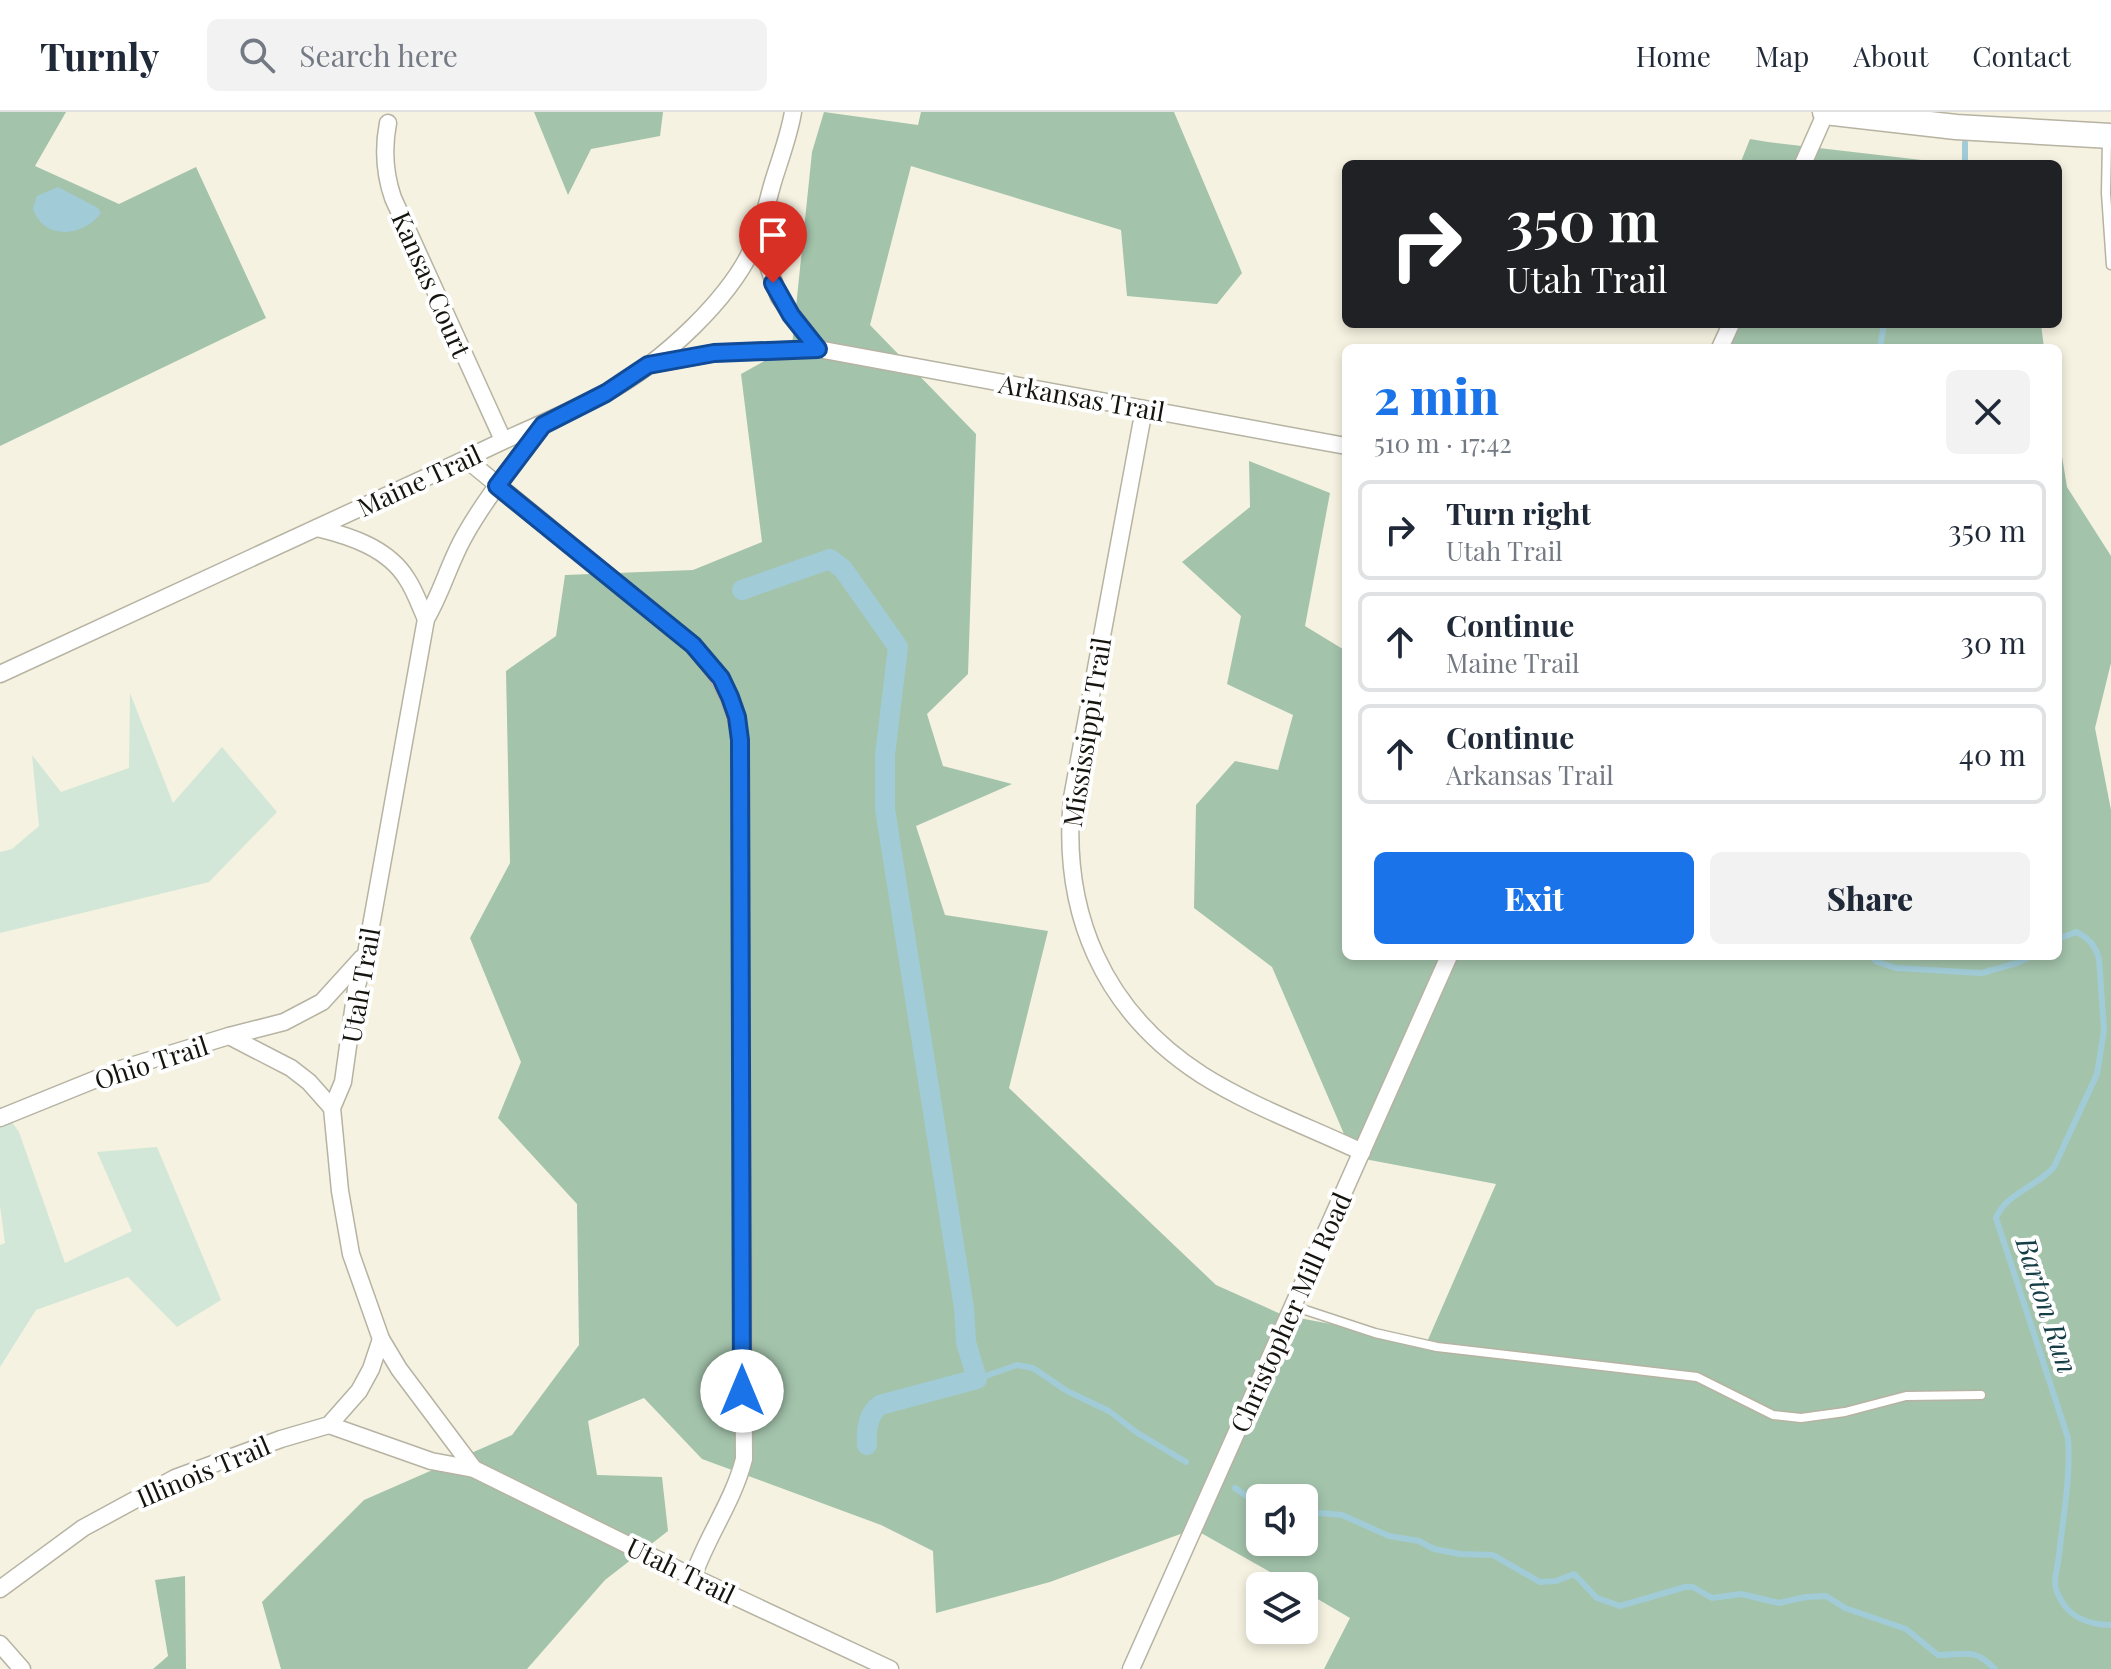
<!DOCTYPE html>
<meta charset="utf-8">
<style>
:root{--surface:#fff;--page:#f2f2f3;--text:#1f2937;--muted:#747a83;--line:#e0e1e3;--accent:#1a73e8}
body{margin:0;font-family:"Playfair Display",serif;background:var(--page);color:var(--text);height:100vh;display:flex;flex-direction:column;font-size:30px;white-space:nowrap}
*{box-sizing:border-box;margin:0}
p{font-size:26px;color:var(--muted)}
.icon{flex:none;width:44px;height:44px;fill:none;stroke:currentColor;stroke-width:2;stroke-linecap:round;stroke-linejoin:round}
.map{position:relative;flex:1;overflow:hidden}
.panel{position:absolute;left:1342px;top:232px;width:720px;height:616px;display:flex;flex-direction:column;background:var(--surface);border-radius:12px;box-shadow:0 4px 12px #0003}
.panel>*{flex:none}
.top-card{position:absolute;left:1342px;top:48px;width:720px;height:168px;border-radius:12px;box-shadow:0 4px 12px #0003;background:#202124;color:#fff;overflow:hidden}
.buttons{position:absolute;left:1246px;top:1372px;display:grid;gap:16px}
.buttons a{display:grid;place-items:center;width:72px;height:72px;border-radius:12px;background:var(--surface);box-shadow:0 4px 12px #0003;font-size:40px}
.pin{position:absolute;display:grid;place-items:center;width:68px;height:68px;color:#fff;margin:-82px -34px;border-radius:50% 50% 50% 0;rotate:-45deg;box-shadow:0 0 8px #0007}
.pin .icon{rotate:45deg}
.me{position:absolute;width:88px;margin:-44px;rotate:0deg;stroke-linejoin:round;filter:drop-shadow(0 0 6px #0008)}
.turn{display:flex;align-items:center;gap:28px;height:168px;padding:0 32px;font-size:36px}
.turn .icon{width:104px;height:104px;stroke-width:2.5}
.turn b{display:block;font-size:56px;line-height:68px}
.round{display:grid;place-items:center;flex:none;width:84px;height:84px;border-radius:12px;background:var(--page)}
.headline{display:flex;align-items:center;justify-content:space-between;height:136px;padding:0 32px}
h1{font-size:48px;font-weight:800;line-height:60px;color:var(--accent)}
.cta{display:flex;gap:16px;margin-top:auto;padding:16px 32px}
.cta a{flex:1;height:92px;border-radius:12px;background:var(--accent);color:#fff;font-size:32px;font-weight:800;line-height:92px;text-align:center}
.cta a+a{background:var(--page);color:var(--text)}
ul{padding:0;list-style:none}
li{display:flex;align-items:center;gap:24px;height:100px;margin:0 16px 12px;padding:0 16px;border:4px solid var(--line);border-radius:12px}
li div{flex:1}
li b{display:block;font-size:30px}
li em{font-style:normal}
header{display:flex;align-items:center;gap:48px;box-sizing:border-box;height:112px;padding:0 40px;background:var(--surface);border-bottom:2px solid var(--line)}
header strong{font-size:38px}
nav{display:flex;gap:44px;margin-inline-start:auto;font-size:28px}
.search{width:560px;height:72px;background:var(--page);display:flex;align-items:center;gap:20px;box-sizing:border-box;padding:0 28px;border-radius:12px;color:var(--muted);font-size:30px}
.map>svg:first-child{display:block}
.green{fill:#d2e7d7}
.forest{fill:#a3c3ab;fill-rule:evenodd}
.water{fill:#a1ccd7}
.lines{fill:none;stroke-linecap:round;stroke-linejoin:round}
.stream{stroke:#a1ccd7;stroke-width:6}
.canal{stroke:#a1ccd7;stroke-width:20}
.service-casing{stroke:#b6b3a3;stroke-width:11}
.minor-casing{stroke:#b6b3a3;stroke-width:19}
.secondary-casing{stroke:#b6b3a3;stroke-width:27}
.service{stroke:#fff;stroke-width:8}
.minor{stroke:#fff;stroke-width:16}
.secondary{stroke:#fff;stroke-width:24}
.route-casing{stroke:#114b97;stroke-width:20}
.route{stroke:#1a73e8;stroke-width:14}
.labels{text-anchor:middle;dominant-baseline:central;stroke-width:8;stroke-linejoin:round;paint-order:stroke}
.street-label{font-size:26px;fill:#15140e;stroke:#fff}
.water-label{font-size:28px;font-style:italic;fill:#153d46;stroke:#fff}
</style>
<header>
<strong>Turnly</strong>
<div class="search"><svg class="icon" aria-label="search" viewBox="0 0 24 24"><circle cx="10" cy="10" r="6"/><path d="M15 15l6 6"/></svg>Search here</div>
<nav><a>Home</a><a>Map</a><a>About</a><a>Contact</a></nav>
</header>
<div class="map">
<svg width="2111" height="1557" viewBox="0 0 2111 1557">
<rect width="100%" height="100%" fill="#f5f2e1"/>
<g class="green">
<path d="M130 581 173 691 222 635 277 700 209 770 0 821V740L12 737 39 714 32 643 61 680 129 656Z"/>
<path d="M0 994 19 1020 65 1151 132 1119 97 1040 157 1035 221 1188 177 1215 128 1165 36 1198 0 1255V1133L5 1131 0 1094Z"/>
</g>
<g class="forest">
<path d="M0 0H66L35 54 119 92 196 55 266 206 0 334Z"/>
<path d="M534 0H663L660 24 591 37 568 83Z"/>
<path d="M824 0 918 13 921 0H1174L1242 161 1217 192 1127 184 1121 118 911 54 870 213 976 322 968 562 927 602 943 654 1012 672 916 714 945 803 1048 819 1009 976 1216 1173 1283 1203 1427 1230 1496 1072 1354 1045 1272 855 1194 796 1196 693 1235 649 1278 658 1293 603 1227 572 1241 504 1182 450 1250 395 1249 349 1330 381 1305 514 1346 539V844H2058V320L2067 375 2111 444V551L2095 616 2111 698V1557H1324L1350 1506 1304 1479V1474H1295L1194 1417 1050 1470 936 1501 933 1439 881 1413 702 1347 644 1286 588 1309 597 1363 662 1365 668 1419 605 1468 527 1557H281L262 1490 364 1388 512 1323 579 1233 577 1092 498 1006 521 950 470 826 510 751 506 559 556 524 565 463 693 458 762 430 741 262 792 234 812 40ZM1260 1386H1304V1430H1260Z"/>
<path d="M1750 27 1768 30 1956 52H1740Z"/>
<path d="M1737 212H2041L2044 236H1731Z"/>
<path d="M185 1464 186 1557H153L168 1544 155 1468Z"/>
</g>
<path class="water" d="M58 75 98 96 101 101C83 126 42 128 33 96L37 84Z"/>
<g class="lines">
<g class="stream">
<path d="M1965 52V31"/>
<path d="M1880 236 1884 212"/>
<path d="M2058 827 2076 820C2089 826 2095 833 2099 847L2104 918 2097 962 2054 1055C2038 1074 2005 1082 1996 1106L2068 1326C2071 1365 2063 1405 2059 1443 2058 1455 2052 1470 2057 1480 2066 1504 2087 1513 2111 1513"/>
<path d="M1871 844 1877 850 1896 856 1982 861 2017 851 2031 844"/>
<path d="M977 1267 1017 1253 1033 1256 1067 1279 1109 1299 1136 1320 1186 1350"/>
<path d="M1235 1376 1260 1394"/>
<path d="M1304 1405 1319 1401 1342 1403 1389 1424 1419 1429 1434 1437 1460 1442 1493 1443 1540 1470 1556 1469 1574 1462 1597 1486 1620 1494 1685 1475H1693L1712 1486 1741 1482 1779 1491 1806 1485 1826 1484 1845 1496 1906 1517 1938 1543C1965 1543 1974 1535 1995 1557"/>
</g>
<path class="canal" d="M742 478 830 447 843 457 898 535 885 643V697L964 1196 966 1230 977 1267 880 1293C868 1302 866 1319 867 1333"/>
<g class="service-casing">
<g id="service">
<path d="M2107 28 2106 81 2111 153"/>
<path d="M1293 1194 1375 1221 1437 1235 1697 1265 1773 1303 1801 1306 1845 1300 1906 1284 1981 1283"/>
</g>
</g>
<g class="minor-casing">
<g id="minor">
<path d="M388 11C383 37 384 60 393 86L503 328"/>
<path d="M1803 52 1826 0"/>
<path d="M1720 236 1731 212"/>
<path d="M818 237 1346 334"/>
<path d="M649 253 714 241 818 237 779 185 758 125"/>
<path d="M1144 297 1072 686C1061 801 1103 899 1202 963 1251 994 1309 1015 1362 1040"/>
<path d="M543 313C516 349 487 384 465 423 449 451 442 480 426 507L366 842 356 877 343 970 332 996 340 1079 351 1142 381 1227 399 1257 474 1357 693 1465 890 1557"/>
<path d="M466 347 693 533C719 562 735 589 740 628L744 1347C733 1390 707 1424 693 1465"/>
<path d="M317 416C350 424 388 436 407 467 415 479 420 494 426 507"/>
<path d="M0 562 466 347C511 323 559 306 604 282 660 252 736 184 758 123 764 106 768 87 773 70 780 47 789 24 793 0"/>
<path d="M229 924 284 910 322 890 362 846"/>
<path d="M0 1006 121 957 229 924 291 956 309 970 332 996"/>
<path d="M329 1313 431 1349 474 1357"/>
<path d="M0 1477 83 1416 175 1366 281 1327 329 1313 359 1279 371 1257 381 1227"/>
<path d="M0 1532 22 1557"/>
<path d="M1131 1557 1449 844"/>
</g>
</g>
<g class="secondary-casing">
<path id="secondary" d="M1825 0 1956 15 2111 24"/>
</g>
<use href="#service" class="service"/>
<use href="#minor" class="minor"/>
<use href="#secondary" class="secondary"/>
</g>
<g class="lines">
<g class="route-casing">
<path id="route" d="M742 1279 740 628 737 605 730 585 721 566 693 533 497 374 543 313 606 281 648 253 714 241 818 237 791 203 773 171"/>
</g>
<use href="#route" class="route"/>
</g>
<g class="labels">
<g class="street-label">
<text transform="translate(432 172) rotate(66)">Kansas Court</text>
<text transform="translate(1082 285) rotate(10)">Arkansas Trail</text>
<text transform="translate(419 368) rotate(-25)">Maine Trail</text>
<text transform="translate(1086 620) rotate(-81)">Mississippi Trail</text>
<text transform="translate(360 873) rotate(-80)">Utah Trail</text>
<text transform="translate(151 950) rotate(-18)">Ohio Trail</text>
<text transform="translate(1290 1200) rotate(-66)">Christopher Mill Road</text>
<text transform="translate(203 1359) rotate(-23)">Illinois Trail</text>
<text transform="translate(681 1458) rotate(26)">Utah Trail</text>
</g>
<g class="water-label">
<text transform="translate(2048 1193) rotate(72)">Barton Run</text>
</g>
</g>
</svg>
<div class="buttons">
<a><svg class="icon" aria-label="sound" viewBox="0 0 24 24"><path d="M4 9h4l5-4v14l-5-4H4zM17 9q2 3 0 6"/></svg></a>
<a><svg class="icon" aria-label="layers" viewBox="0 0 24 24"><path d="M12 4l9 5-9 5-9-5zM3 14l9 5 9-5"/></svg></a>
</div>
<div class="pin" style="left:773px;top:171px;background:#d93025"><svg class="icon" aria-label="arrive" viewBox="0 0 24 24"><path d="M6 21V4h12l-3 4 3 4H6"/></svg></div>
<svg class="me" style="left:742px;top:1279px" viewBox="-20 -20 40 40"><circle r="19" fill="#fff"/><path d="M0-13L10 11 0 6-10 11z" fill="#1a73e8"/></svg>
<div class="top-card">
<div class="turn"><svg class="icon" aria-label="right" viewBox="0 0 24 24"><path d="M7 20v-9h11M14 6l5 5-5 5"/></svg><div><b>350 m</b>Utah Trail</div></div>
</div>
<section class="panel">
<div class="headline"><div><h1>2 min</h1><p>510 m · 17:42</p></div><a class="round"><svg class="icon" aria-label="close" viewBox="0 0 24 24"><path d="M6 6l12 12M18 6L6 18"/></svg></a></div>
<ul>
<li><svg class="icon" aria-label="right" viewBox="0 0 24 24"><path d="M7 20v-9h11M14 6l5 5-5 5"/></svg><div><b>Turn right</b><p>Utah Trail</p></div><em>350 m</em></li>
<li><svg class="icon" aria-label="ahead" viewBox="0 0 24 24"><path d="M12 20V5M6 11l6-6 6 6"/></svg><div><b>Continue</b><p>Maine Trail</p></div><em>30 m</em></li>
<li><svg class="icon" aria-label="ahead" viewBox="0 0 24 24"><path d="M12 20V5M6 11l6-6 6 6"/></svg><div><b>Continue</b><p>Arkansas Trail</p></div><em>40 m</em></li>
</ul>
<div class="cta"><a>Exit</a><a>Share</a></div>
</section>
</div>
